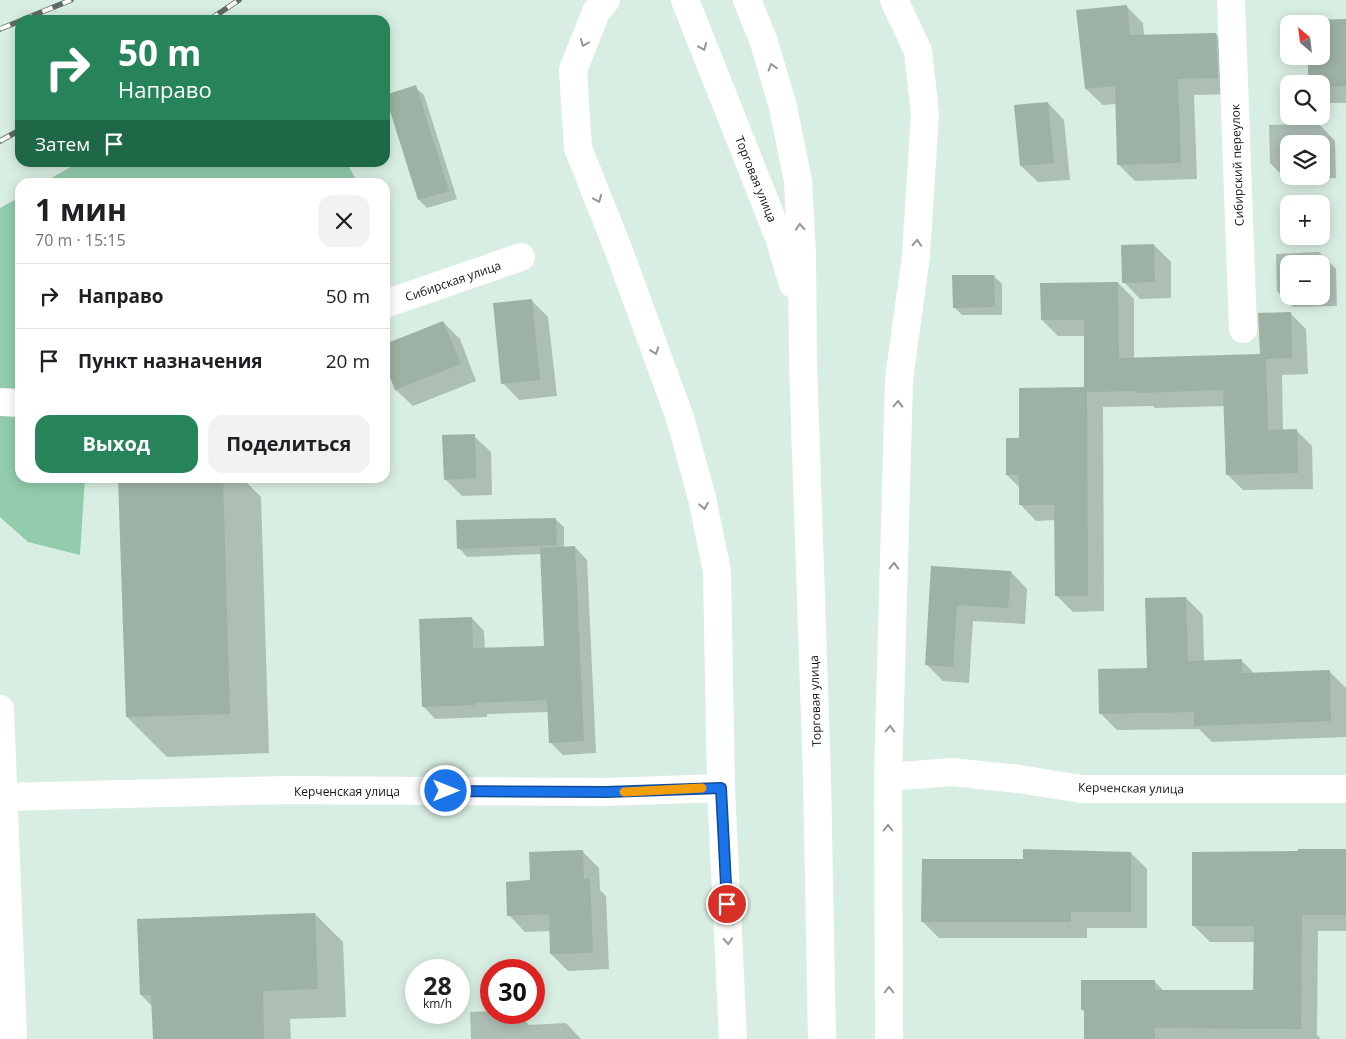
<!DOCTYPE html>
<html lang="ru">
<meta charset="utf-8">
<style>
:root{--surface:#fff;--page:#f2f2f2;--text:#202124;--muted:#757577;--line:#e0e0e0;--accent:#278359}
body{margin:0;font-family:"Open Sans",sans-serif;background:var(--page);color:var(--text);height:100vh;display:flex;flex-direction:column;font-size:19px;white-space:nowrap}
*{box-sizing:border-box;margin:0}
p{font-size:16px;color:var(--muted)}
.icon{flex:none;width:28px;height:28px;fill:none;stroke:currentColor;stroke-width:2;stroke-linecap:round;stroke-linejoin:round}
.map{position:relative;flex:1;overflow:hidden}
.details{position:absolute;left:15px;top:178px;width:375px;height:305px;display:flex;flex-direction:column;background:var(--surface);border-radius:15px;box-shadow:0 2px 12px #0003}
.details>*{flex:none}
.banner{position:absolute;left:15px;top:15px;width:375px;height:152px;border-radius:15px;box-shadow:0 2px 12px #0003;background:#278359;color:#fff;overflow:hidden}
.needle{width:32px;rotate:332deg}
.tools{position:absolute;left:1280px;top:15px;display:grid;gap:10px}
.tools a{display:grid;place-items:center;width:50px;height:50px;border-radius:10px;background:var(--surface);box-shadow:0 2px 12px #0003;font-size:25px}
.speed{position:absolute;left:405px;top:959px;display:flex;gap:10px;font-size:25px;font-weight:700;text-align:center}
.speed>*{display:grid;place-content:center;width:65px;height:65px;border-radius:50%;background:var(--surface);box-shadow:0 2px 12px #0003;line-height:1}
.speed small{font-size:12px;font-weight:400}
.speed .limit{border:8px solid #d22;background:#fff;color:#111}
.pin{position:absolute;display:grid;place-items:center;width:42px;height:42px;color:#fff;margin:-21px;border:2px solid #fff;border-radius:50%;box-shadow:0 1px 5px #0007}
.me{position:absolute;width:55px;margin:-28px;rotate:90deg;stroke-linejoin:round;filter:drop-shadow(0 0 4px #0008)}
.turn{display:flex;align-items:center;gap:18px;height:105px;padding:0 20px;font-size:22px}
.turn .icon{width:65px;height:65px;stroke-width:2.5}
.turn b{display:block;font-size:35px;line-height:42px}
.then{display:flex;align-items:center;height:48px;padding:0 20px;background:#0003;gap:10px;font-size:19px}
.round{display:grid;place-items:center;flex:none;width:52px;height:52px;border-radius:15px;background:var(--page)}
.summary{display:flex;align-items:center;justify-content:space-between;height:85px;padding:0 20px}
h1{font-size:30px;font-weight:700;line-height:38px}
.cta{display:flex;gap:10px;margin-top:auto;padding:10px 20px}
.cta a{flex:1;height:58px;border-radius:15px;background:var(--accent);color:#fff;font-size:20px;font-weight:700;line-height:58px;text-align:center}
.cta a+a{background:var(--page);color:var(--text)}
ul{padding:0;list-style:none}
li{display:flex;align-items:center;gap:15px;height:65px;padding:0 20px;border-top:1px solid var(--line)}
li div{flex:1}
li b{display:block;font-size:19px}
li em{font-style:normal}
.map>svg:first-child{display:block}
.green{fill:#92ccac}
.shadow{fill:#0003;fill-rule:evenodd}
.building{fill:#9db1a5}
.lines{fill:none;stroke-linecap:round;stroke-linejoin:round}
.minor{stroke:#fff;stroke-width:28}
.primary{stroke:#fff;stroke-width:28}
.rail-casing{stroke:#5f6b64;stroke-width:5.5}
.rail{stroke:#fff;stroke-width:4;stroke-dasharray:11;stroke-linecap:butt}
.oneway{stroke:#939694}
.route-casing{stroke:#114b97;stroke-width:12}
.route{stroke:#1a73e8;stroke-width:9}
.slow{stroke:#f59e0b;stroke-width:9}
.labels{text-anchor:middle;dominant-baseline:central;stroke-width:4.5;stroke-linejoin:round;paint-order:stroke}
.street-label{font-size:12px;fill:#0f1612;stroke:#fff}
</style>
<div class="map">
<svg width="1346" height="1039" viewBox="0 0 1346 1039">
<rect width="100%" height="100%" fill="#d9eee2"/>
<g class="green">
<path d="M78 163H347L357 182H44Z"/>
<path d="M20 197V478H85L80 555 28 542 0 517V208Z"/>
</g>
<g class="shadow">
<path d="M1126 6 1143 23 1144 36 1216 34 1233 51 1234 94 1194 95 1197 179 1135 181 1118 164 1117 104 1103 105 1086 89Z"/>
<path d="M1346 20V103H1326L1321 98V24Z"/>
<path d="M415 87 424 95 457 199 427 208 419 200 387 96Z"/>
<path d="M1048 103 1064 120 1070 180 1038 182 1021 166Z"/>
<path d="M1319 124 1335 141 1336 178 1287 180 1270 163 1269 125ZM1289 144H1321V176H1289Z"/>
<path d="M1154 245 1171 262V298L1140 299 1124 282Z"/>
<path d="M1319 252 1336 269 1337 306 1293 307 1277 291 1276 254ZM1289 264H1321V296H1289Z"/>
<path d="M994 276 1002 284V315H962L954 307Z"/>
<path d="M1118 283 1134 299V359L1261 355 1290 313 1306 329 1308 374 1282 375 1283 430H1296L1312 446 1313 489 1243 490 1227 474 1225 406 1155 408 1153 406 1103 407 1104 611 1073 612 1057 596 1056 520 1036 521 1020 504V488L1007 475 1021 439 1085 388V336H1058L1042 320Z"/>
<path d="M531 300 548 317 557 396 519 400 503 383Z"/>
<path d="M443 322 460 339 476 381 413 406 396 390 385 362V345Z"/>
<path d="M474 436 491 452 492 495 462 496 445 479Z"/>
<path d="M119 478H242L261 497 269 753 167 757 127 717Z"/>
<path d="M555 519 564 527V548L575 547 587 560 596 753 563 755 550 742 549 712 487 714V717L435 719 423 706 472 618 484 631 485 649 546 647 541 554 467 557 459 548Z"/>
<path d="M933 567 1011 572 1027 589 1025 624 973 621 969 683 943 681 926 664Z"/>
<path d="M1186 598 1203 615 1204 661 1241 660 1255 674 1329 671 1346 688V737L1212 742 1199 729 1117 730 1101 714 1148 669Z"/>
<path d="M1346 850V931H1318L1317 1035 1321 1039H1085V1012L1082 1010 1154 981 1165 992H1254L1255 942H1210L1193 925Z"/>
<path d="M582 851 599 868 600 890 606 896 609 969 568 971 551 954V931L525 932 509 915 532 881Z"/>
<path d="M1131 853 1147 869V928H1087V938H939L923 922 1024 860Z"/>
<path d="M315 914 343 942 346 1017 290 1019 291 1039H154L153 1007 141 995Z"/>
<path d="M491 1011V1012H517L529 1025 566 1023 581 1039H471L470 1012Z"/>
</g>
<g class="building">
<path d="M1127 5 1130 35 1216 33 1218 78 1178 79 1181 163 1117 165 1115 86 1085 89 1076 10Z"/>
<path d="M1346 19V86L1321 87V84H1308V56H1321V24H1307V20Z"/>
<path d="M416 85 449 191 418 200 385 95Z"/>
<path d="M1048 102 1054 163 1020 166 1014 105Z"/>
<path d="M1154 244 1155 282 1122 283 1121 245Z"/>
<path d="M952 275H994L995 307 953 308Z"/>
<path d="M1118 282 1119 358 1260 354 1258 313 1291 312 1292 358 1266 359 1268 430 1297 429 1298 473 1226 475 1223 390 1138 393V391L1087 392 1088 596H1055L1054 505H1019V475H1006V438H1019V388L1084 387V320H1041L1040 283Z"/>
<path d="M532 299 540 380 501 384 493 303Z"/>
<path d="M443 321 461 364 395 390 385 365V344Z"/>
<path d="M475 434 476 478 444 480 442 435Z"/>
<path d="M118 478H223L230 714 126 717Z"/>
<path d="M556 518 557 545 457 549 456 520Z"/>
<path d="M575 546 584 741 549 743 547 700 475 703V705L422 707 419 619 472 617 473 648 544 646 540 548Z"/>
<path d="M931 566 1011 571 1008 608 957 605 953 667 925 665Z"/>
<path d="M1186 597 1188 661 1242 659V673L1330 670 1331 721 1194 726V712L1099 714 1098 669 1147 668 1145 598Z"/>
<path d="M1023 849 1131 852V912H1071V922H921L922 859H1023Z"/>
<path d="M1298 849H1346V915H1302L1301 1029 1155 1028V1039H1084V1010H1081V980H1155V990H1253L1254 926H1192V852L1298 851Z"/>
<path d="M583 850 584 879 590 878 593 953 550 954 549 914 507 916 506 882 530 880 529 852Z"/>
<path d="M315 913 318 989 263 991 264 1039H153L151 995H140L137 919Z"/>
</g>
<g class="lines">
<g class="minor">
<path d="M606 0 596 12 573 70 578 148 619 251 680 418 702 498 717 571 721 788 733 1039"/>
<path d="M1231 0 1243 329"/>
<path d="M385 304 521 257"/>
<path d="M0 402 20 403"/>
<path d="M0 709 13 1039"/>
<path d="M888 777 952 772 1019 779 1081 789H1346"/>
<path d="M3 797 286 790 606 792 721 788"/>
<path d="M889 1039 888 777 899 379 916 256 925 114 918 51 894 0"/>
</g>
<g class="primary">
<path d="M685 0 779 237 793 284"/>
<path d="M747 0 764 42 783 107 798 181 802 254 803 363 817 777 822 1039"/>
</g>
<g class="rail-casing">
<g id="rail">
<path d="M22 20 71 0"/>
<path d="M209 20 239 0"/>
<path d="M0 29 20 21"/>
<path d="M0 141 20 130"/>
</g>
</g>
<use href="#rail" class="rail"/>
</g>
<defs><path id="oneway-chevron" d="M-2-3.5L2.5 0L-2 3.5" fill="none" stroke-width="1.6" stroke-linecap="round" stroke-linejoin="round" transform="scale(1.25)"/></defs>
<g class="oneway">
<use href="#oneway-chevron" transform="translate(584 43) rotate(112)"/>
<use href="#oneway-chevron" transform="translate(703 47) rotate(68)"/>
<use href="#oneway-chevron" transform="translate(772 67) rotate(-107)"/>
<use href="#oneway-chevron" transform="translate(598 199) rotate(68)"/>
<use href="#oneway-chevron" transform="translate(800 227) rotate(-93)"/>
<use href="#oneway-chevron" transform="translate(917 243) rotate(-87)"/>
<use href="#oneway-chevron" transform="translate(655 351) rotate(70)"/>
<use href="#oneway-chevron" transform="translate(898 404) rotate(-88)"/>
<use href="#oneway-chevron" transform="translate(704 506) rotate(79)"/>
<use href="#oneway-chevron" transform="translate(894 566) rotate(-88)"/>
<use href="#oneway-chevron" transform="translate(890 729) rotate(-88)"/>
<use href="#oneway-chevron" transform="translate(888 828) rotate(-90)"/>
<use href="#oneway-chevron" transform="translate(728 941) rotate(87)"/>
<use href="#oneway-chevron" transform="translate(889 990) rotate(-90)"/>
</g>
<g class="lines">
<g class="route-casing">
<path id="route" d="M446 791 606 792 721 788 727 904"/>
</g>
<use href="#route" class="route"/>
<path class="slow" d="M624 792 702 788"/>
</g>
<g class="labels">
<g class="street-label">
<text transform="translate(1237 165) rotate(-92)">Сибирский переулок</text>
<text transform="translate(756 179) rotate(68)">Торговая улица</text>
<text transform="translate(453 281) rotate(-19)">Сибирская улица</text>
<text transform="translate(815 701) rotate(-92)">Торговая улица</text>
<text transform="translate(1131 788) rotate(1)">Керченская улица</text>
<text x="347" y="791">Керченская улица</text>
</g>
</g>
</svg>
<div class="tools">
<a><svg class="needle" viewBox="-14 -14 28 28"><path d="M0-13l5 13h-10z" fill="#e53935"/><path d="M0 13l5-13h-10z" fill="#757577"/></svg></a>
<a><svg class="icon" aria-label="search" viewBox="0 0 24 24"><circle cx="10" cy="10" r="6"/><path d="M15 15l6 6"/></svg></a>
<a><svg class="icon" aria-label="layers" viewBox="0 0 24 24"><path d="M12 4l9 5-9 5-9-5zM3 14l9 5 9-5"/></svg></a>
<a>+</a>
<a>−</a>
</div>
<div class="speed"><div>28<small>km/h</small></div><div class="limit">30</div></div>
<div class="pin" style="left:727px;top:904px;background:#d93025"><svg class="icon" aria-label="arrive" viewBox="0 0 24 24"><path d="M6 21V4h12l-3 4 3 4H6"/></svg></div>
<svg class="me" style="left:446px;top:791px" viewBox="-20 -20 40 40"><circle r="17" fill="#1a73e8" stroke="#fff" stroke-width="3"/><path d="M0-11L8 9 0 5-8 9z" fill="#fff"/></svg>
<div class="banner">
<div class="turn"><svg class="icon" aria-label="right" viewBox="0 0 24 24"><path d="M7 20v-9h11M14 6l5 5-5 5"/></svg><div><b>50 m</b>Направо</div></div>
<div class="then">Затем<svg class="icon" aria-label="arrive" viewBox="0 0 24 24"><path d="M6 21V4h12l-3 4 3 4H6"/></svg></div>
</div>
<section class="details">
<div class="summary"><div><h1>1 мин</h1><p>70 m · 15:15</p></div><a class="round"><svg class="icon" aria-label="close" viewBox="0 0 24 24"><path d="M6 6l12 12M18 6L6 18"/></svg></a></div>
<ul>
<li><svg class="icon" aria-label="right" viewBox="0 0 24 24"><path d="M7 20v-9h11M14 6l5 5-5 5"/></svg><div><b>Направо</b></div><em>50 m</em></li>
<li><svg class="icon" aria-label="arrive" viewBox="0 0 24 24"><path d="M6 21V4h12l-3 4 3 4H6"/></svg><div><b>Пункт назначения</b></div><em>20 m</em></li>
</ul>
<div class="cta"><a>Выход</a><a>Поделиться</a></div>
</section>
</div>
